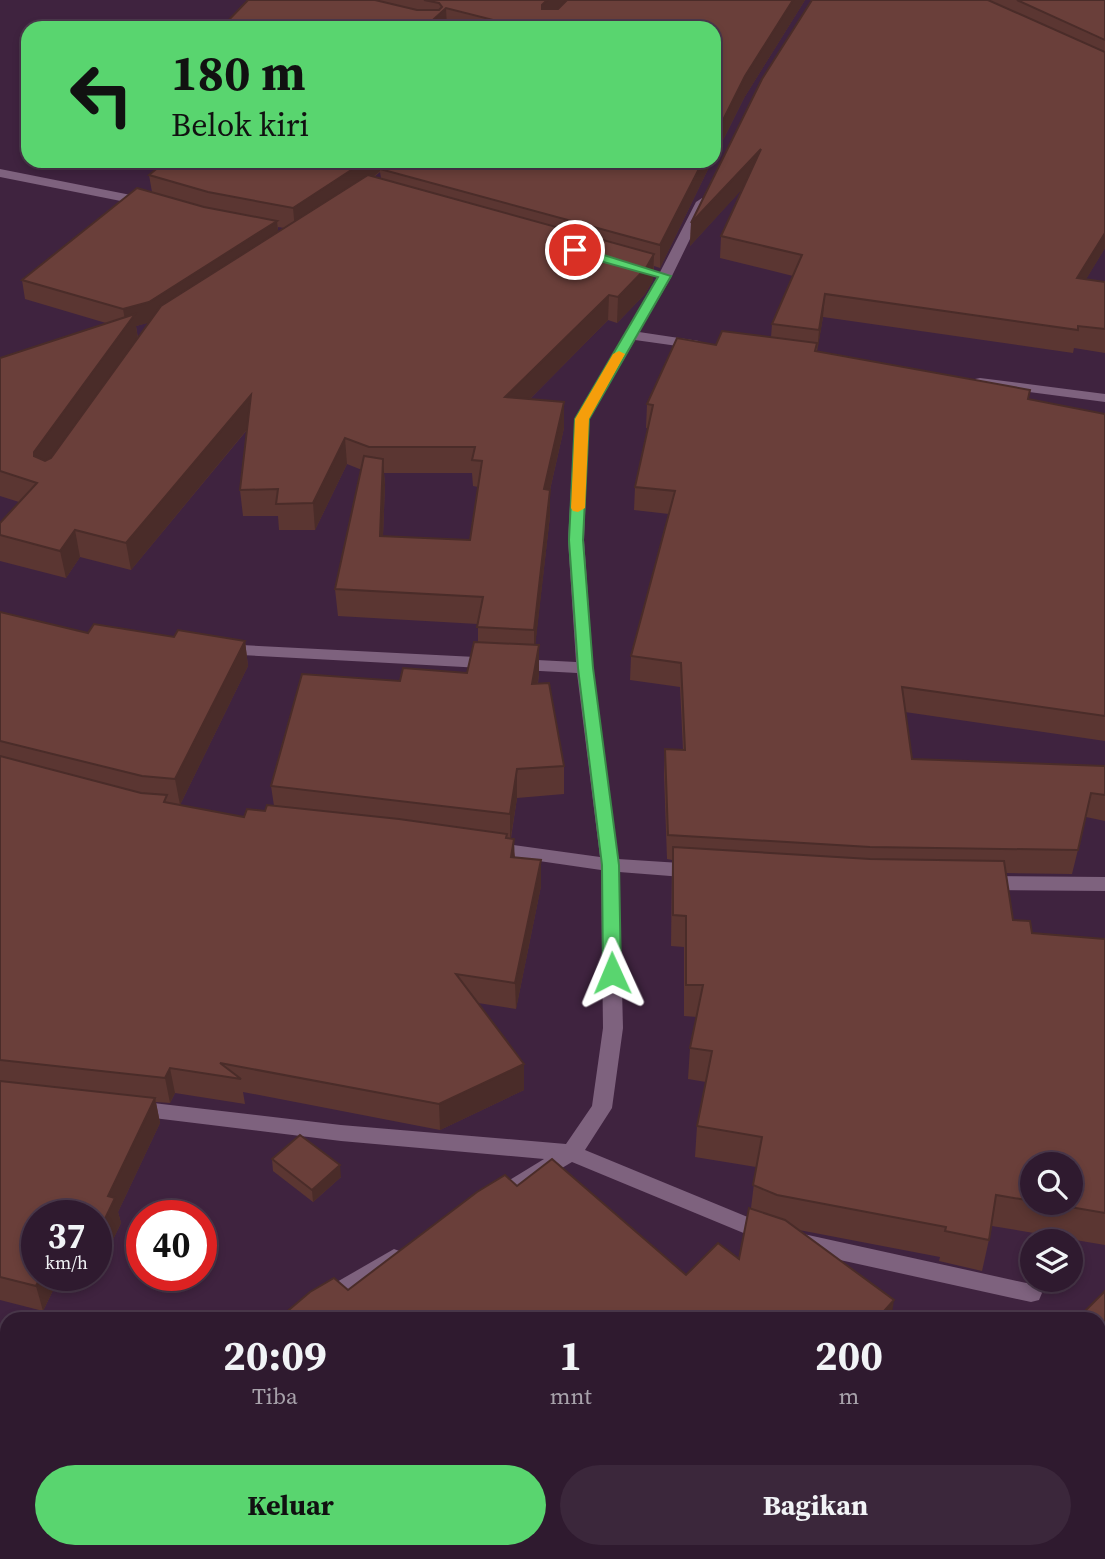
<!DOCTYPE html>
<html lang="id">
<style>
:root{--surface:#2f1a2f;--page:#3b273b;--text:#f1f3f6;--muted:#a7a1aa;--line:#4a384b;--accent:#59d56f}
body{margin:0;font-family:"Source Serif 4",serif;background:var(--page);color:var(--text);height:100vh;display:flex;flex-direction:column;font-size:26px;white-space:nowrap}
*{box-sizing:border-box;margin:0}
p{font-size:23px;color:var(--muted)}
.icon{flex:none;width:38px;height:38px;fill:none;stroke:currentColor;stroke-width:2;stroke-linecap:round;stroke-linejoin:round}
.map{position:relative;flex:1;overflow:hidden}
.sheet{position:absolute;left:0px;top:1312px;width:1106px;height:247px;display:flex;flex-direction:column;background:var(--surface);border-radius:21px 21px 0 0;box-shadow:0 4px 10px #0003,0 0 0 2px var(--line)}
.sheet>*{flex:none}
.guide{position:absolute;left:21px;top:21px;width:700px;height:147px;border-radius:21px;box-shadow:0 4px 10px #0003,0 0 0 2px var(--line);background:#59d56f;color:#111;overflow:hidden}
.buttons{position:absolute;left:1020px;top:1152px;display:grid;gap:14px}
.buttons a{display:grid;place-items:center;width:63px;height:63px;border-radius:50%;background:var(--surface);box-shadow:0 4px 10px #0003,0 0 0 2px var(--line);font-size:35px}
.speed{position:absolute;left:21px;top:1200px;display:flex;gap:14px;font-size:35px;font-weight:700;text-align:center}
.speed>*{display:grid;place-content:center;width:91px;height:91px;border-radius:50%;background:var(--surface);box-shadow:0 4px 10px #0003,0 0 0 2px var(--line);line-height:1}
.speed small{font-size:18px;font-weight:400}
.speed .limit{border:10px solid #d22;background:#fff;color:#111}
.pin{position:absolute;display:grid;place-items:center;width:60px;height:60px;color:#fff;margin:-30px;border:4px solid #fff;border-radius:50%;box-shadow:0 2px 7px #0007}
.me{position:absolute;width:77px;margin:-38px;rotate:359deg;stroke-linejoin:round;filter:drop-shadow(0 0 5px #0008)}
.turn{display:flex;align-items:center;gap:24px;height:147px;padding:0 35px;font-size:32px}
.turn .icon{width:91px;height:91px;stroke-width:2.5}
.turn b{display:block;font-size:49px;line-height:60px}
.eta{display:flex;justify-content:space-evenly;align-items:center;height:119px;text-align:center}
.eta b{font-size:42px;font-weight:700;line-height:49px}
.button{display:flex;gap:14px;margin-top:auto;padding:14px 35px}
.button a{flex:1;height:80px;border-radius:42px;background:var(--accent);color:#111;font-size:28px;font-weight:700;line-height:80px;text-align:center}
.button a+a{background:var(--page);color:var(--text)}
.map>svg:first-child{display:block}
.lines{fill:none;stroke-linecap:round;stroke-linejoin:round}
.minor{fill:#7e627e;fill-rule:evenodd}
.wall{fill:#5b3632;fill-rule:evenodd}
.shaded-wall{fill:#4a2c29}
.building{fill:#6a3f3a;stroke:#4a2c29;stroke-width:2}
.route{fill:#59d56f;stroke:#3a8a48;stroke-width:2}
.slow{fill:#f59e0b}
</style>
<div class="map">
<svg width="1105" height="1559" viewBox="0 0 1105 1559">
<rect width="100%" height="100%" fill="#3f233f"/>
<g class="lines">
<g class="minor">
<path d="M0 169 146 198 152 202 146 206 0 177Z"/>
<path d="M702 198 708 202 672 276 639 332 699 341 706 345 699 349 635 340 589 419 584 540 593 668 618 859 696 864 702 866 705 871 702 876 696 878 619 872 623 1028 612 1108 585 1150 772 1227 776 1233 772 1239 765 1242 758 1239 572 1162 497 1207 490 1204 487 1198 490 1192 544 1159 341 1141 129 1115 126 1109 129 1103 136 1101 341 1125 566 1144 592 1106 603 1028 601 870 491 854 485 853 482 848 485 843 491 842 600 857 577 673 222 654 214 649 222 644 576 662 568 540 575 419 658 276 696 202Z"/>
<path d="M980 378 1105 394V402L975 385V379Z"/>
<path d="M983 876 1105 877V891L983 890 977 888 974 883 977 878Z"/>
<path d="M799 1233 1031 1284 1039 1286 1042 1293 1039 1300 1031 1302 799 1251 791 1248 788 1242 791 1236Z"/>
<path d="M394 1249 402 1252 405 1258 402 1264 311 1320H280L283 1313Z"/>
<path d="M7 1492V1516L0 1519V1495Z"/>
</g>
</g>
<g class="wall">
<path d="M248 0H805L744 98 714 158V28H221Z"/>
<path d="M812 0H1105V248L1086 279 1105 282V353L1074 348 1073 353 823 317 817 351 1029 399 1105 414V741L905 712 912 759 1105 766V821L1086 817 1072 874 1006 873 1013 920 1032 933 1105 939V1245L992 1226 982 1271 939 1261 940 1257 799 1230 894 1300 348 1290 517 1186 686 1275 739 1259 751 1208 756 1167 695 1157 697 1126 706 1082 688 1079 690 1048 697 1017 684 1016V947L671 946 672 860 667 859 664 774 665 749 683 750 680 687 630 680 631 656 669 514 634 510 635 487 648 428H646L647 404 716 345 771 337 772 324 793 276 720 258 721 236 742 189 690 246 691 223ZM1032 1164 1071 1202H1032Z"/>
<path d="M128 161H712L660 268 654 266 653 280 645 294 617 323 608 320 530 399 564 428 550 490V516L535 645 539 674 538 683 564 766V794L517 798 511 838 515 857 541 860V886L516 1009 478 1003 524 1064V1090L440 1130 243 1092 245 1104 175 1093 170 1103 156 1102 160 1123 118 1212 121 1223 106 1254 96 1252V1216H37V1276H60L43 1311 0 1300V612L88 633 245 641 248 666 180 805 244 817 265 811 274 806 271 786 400 681 467 673 478 642V624L338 616 335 589 362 470 347 464 315 530H279L278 516H243L240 490 247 430 131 570 80 557 66 578 0 561V523L19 502 0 496V358L106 323 25 299 22 280 152 192 149 175 154 170 129 167ZM380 172 381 178 374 177ZM278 227 284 228 278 232ZM150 322 138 338 136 326ZM384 473H472L473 486 478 487 470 540 383 536 385 485Z"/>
<path d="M272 1159 341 1177 313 1202 273 1171Z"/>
<path d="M653 1552H679L672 1559H660Z"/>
</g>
<g class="shaded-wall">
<path d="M547 0H568L542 26V5Z"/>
<path d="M793 0H805L744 98 714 158V138L745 76Z"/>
<path d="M446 8 447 28H424Z"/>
<path d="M761 149 759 171 690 246 691 223Z"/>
<path d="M365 161H393L380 169V171L360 188 295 230 293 208Z"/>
<path d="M703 161H712L660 268V245Z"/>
<path d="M277 221 279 240 152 322 136 326 138 340 39 478 34 452 126 326 123 309Z"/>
<path d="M1105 233V248L1073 301 1077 278Z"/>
<path d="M654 254 653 280 645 294 617 323 618 297Z"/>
<path d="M825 294 823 317 817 353 819 330Z"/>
<path d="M609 295 608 320 506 423 505 397Z"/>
<path d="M251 395 254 421 131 570 126 543Z"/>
<path d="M564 402V428L544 516V489Z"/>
<path d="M345 438 347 464 315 530 313 503Z"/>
<path d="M383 459 385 485 382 563 380 536Z"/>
<path d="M550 490V516L534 657V630Z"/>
<path d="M75 530 80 557 66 578 60 551Z"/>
<path d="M245 641 248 666 180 805 175 779Z"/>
<path d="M539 645V674L533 712 532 684Z"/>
<path d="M517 769V798L510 842V814Z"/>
<path d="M514 839 515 865 511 857Z"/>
<path d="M541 860V886L516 1009 515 983Z"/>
<path d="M524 1064V1090L440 1130 439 1104Z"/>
<path d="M170 1068 175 1093 170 1103 165 1078Z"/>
<path d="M155 1098 160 1123 118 1212 121 1223 106 1254 100 1229 108 1196Z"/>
<path d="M340 1165 341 1177 313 1202 312 1190Z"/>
<path d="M41 1276H60L43 1311 36 1286Z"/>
<path d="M894 1300 891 1320H876Z"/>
<path d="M7 1373V1404L0 1411V1379Z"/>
<path d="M668 1552H679L672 1559H667Z"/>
</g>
<g class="building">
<path d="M248 0H375L417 10H439L442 7 439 3 424 0H547L542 5V9H558L567 0H793L745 76 714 138V28H525L446 8 424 28H221Z"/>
<path d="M812 0H988L1105 52V233L1077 278 1105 282V329L1078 326V330L825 294 819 330 772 324 802 255 721 236 761 149 691 223 762 79Z"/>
<path d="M1017 0H1105V40Z"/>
<path d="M166 161H365L293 208 208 192 149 175Z"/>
<path d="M389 161H703L660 245 380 169Z"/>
<path d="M368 175 654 254 646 268 618 297 609 295 505 397 564 402 544 489 550 490 534 630 477 627 483 597 335 589 364 456 383 459 380 536 470 540 482 461 472 460 475 447H369L345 438 313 503 276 504 278 489 240 490 251 395 126 543 75 530 60 551 0 535V523L37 483 0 471V358L135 314 34 452V456L45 461 51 458 161 306Z"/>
<path d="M137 188 204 207 277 221 149 302 123 309 22 280Z"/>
<path d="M722 331 817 343 815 351 1030 390 1028 399 1105 414V716L902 687 912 759 1105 766V795L1091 793 1078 850 870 847 668 835 665 749 685 750 681 663 631 656 675 491 635 487 653 405 647 404 677 338 716 345Z"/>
<path d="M0 612 88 633 94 624 174 637 178 630 245 641 175 779 142 776 0 741Z"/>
<path d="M474 642 539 645 532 684 549 683 564 766 517 769 510 814 271 786 302 674 400 681 403 668 467 673Z"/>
<path d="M0 756 141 793 167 795 164 802 244 817 247 809 265 811 267 805 399 819 507 834 506 838 514 839 511 857 541 860 515 983 456 974 524 1064 439 1104 220 1063 241 1079 170 1068 165 1078 0 1060Z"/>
<path d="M673 847 870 859 1004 861 1013 920 1030 921 1032 933 1105 939V1213L1041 1202H1071V1164H1032V1201L996 1195 989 1240 945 1231 946 1227 777 1195 753 1185 762 1137 697 1126 712 1051 690 1048 703 985H686V916L673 915Z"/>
<path d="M0 1081 155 1098 108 1196 115 1198 100 1229 96 1228V1216H37V1276H41L36 1286 0 1277Z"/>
<path d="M300 1135 340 1165 312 1190 272 1159Z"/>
<path d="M552 1159 686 1275 718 1243 739 1259 749 1208 785 1220 894 1300 876 1320H277L310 1292 334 1278 348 1290 477 1192 505 1175 517 1186Z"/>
<path d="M1105 1291V1559H707L704 1556 709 1552H1099V1320H1076Z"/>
<path d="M0 1333 7 1339V1373L0 1379Z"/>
<path d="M48 1552H571L579 1559H41Z"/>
</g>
<path class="route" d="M575 246 671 276 589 419 583 540 593 668 619 865 621 973 618 978H606L603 973 602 865 578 668 569 540 575 419 658 277 571 253 569 250Z"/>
<path class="slow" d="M619 351 625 354 589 419 585 508 578 512 573 511 571 508 575 419 613 354Z"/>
</svg>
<div class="buttons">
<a><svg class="icon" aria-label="search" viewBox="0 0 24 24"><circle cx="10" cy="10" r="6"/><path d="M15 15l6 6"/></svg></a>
<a><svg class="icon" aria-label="layers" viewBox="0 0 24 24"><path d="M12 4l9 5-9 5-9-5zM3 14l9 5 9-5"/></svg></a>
</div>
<div class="speed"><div>37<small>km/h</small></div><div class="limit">40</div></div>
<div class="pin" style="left:575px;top:250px;background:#d93025"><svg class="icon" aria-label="arrive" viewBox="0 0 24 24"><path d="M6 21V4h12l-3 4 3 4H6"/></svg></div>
<svg class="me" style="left:612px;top:973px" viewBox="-20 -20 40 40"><path d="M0-17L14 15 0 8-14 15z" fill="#59d56f" stroke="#fff" stroke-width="4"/></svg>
<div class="guide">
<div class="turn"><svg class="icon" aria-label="left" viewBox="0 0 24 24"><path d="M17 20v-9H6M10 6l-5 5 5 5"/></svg><div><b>180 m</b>Belok kiri</div></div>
</div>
<section class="sheet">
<div class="eta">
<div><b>20:09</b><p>Tiba</p></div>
<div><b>1</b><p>mnt</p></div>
<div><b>200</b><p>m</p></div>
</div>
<div class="button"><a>Keluar</a><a>Bagikan</a></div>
</section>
</div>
